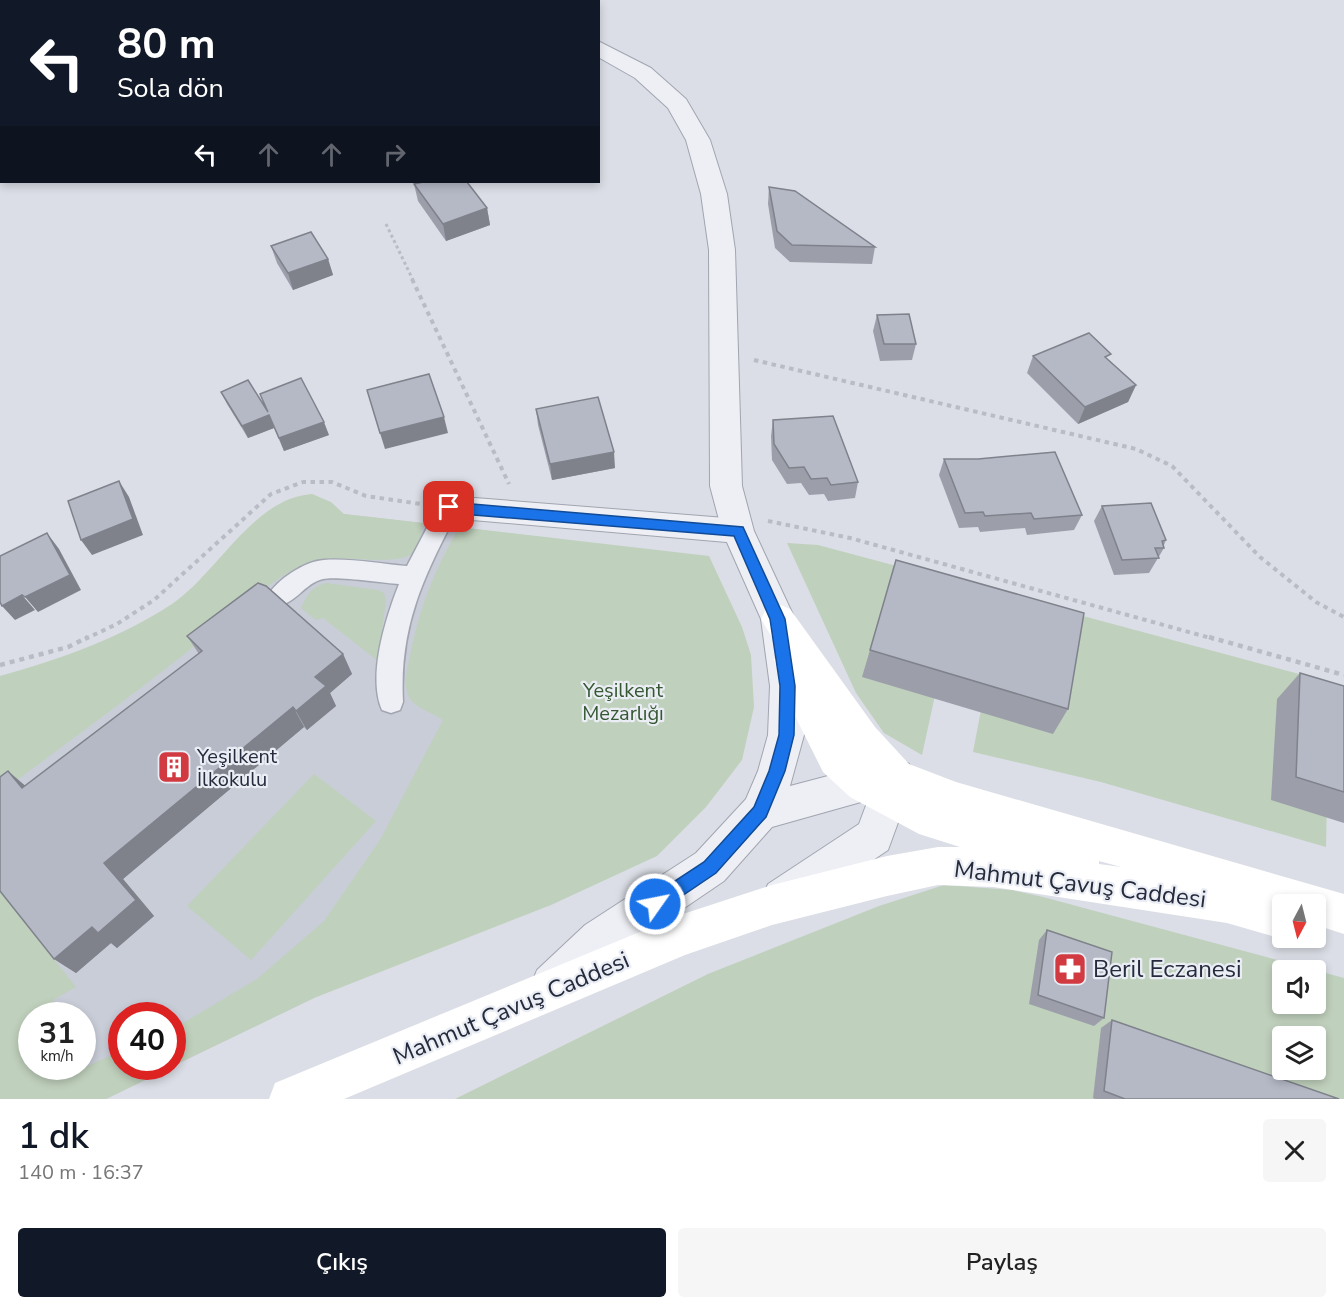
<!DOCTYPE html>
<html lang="tr">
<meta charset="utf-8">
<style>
:root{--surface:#fff;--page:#f6f6f6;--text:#222;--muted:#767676;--accent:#111827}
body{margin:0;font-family:"Nunito Sans",sans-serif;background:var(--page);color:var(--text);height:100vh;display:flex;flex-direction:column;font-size:22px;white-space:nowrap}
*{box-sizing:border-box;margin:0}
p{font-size:20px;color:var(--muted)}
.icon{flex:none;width:33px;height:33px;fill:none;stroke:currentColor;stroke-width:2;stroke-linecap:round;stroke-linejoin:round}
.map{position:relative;height:1099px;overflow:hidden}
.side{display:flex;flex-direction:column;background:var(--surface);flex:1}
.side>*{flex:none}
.banner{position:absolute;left:0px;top:0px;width:600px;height:183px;box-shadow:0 3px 9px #0003;background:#111827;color:#fff;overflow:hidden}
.needle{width:39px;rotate:187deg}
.controls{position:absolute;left:1272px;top:894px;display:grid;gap:12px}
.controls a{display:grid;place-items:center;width:54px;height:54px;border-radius:6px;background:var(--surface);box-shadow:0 3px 9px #0003;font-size:30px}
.speed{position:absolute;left:18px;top:1002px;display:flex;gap:12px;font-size:30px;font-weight:700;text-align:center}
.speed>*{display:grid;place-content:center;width:78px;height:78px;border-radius:50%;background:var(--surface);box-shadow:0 3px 9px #0003;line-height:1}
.speed small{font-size:15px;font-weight:400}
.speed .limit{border:9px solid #d22;background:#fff;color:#111}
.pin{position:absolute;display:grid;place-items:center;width:51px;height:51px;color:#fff;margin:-26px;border-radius:12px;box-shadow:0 3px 9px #0006}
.me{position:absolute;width:66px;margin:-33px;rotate:57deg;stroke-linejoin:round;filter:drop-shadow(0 0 4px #0008)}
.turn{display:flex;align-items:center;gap:21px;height:126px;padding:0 18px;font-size:27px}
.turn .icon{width:78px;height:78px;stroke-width:2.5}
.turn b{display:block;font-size:42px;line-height:51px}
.lanes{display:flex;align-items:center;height:57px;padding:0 18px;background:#0003;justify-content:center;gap:30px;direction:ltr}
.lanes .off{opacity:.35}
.round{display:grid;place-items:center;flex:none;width:63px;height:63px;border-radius:6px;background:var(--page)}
.overview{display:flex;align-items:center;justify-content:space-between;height:102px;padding:0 18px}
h1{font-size:36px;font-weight:600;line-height:45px;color:var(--accent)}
.action{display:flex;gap:12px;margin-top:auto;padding:12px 18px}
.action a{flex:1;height:69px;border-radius:6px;background:var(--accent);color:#fff;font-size:24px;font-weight:600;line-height:69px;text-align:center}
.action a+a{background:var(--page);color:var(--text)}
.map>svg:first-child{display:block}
.built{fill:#c9cdd8;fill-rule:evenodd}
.green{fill:#bfd0bc;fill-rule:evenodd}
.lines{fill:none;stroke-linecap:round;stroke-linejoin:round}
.pedestrian-casing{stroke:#a1a5b0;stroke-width:3}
.minor-casing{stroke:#a1a5b0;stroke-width:2}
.tertiary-casing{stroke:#a1a5b0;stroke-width:2}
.path-far2{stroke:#b9bcc4;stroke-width:3;stroke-dasharray:3 3;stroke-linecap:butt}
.path-far1{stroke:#b9bcc4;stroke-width:4;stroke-dasharray:4.5 4.5;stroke-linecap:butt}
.path{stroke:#b9bcc4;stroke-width:4.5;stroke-dasharray:5 5;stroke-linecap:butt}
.pedestrian{fill:#edeff4;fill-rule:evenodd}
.minor{fill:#edeff4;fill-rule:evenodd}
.tertiary{fill:#edeff4;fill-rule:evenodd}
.secondary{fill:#fff;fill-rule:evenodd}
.wall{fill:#9c9faa}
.shaded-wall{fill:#7f828b}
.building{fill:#b5b9c6;stroke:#7f828b;stroke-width:1.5}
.route{fill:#1a73e8;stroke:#114b97;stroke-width:1.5}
.labels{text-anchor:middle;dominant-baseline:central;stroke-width:4.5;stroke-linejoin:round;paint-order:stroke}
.park-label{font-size:20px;fill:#355832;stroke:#eaedf4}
.poi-label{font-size:20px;fill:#252b3c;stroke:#eaedf4;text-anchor:start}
.near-street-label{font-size:24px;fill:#252b3c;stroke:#eaedf4}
.near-poi-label{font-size:24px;fill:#252b3c;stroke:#eaedf4;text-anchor:start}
</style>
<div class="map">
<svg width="1344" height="1099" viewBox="0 0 1344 1099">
<rect width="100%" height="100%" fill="#dbdee6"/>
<path class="built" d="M344 514 560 539 314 998 173 1066 172 1016H122V1066L172 1067 106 1099H0V773ZM32 1016H82V1066H32Z"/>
<g class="green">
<path d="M312 494 331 502 344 514 424 523C421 532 419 547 413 553 397 568 337 552 310 562 269 578 217 628 182 656 122 703 61 747 0 793V676C61 659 118 639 172 604 218 573 253 498 312 494Z"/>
<path d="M459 527 709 556 742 627 751 655 754 707 742 760 706 807 657 856 551 905 314 998 173 1066V1029L257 979 324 921 380 840 443 720C433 713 415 708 409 697 403 684 407 669 410 656 420 606 434 572 459 527Z"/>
<path d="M787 543 818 545 1344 686 1327 794 1326 847 1101 782 973 752 985 689 939 677 922 755 884 733 856 693Z"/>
<path d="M326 583 378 590 384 593 386 600 378 661 323 618 316 620 301 608C307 595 311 587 326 583Z"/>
<path d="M314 774 376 821 251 960 187 906Z"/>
<path d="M944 885 1012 890 1043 897 1344 978V1099H455L708 974 879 906ZM1282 970H1316V1004H1282ZM1282 1036H1316V1070H1282Z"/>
<path d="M0 891 76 987 53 1000 61 1015 32 1016V1066H82L83 1063 85 1067 121 1051 122 1066 172 1067 106 1099H0Z"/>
</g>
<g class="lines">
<g class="pedestrian-casing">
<path id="pedestrian" d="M449 498 457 501 460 507C425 574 399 624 403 702L400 710 391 713 382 710C367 676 386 617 399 584 382 583 338 576 323 579 303 583 292 611 271 604L267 597C276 580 305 561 324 560 351 558 380 564 407 566L441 501Z"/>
</g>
<g class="minor-casing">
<path id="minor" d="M449 496 738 519 748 523 753 531 748 539 738 543 449 518 439 515 434 507 439 499Z"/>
</g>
<g class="tertiary-casing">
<g id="tertiary">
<rect x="523" y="0" width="22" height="2"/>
<path d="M598 41 651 68 686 99 710 140 727 194 735 250 742 486 754 531 795 619 806 686 804 735 790 786 896 758 909 764 915 776 888 850 796 912 782 918 768 912 762 898 768 884 859 824 868 800 772 827 724 881 615 955 567 1000 552 1006 537 1000 531 985 537 970 585 925 696 853 746 799 758 771 768 735 770 686 761 619 722 531 710 486 709 250 701 194 686 140 668 108 635 78 598 57Z"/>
</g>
</g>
<path class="path-far2" d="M386 224 413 280"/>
<g class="path-far1">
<path d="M412 279 509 484"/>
<path d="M754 360 1136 449 1172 466 1260 557 1316 602 1344 617"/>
<path d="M768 521 850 538 1214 639"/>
<path d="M85 639 117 624 154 600 271 494 303 482H332L366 496 421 504"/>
</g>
<g class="path">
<path d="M1209 637 1344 675"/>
<path d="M0 665 68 647 88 637"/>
</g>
<use href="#pedestrian" class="pedestrian"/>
<use href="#minor" class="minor"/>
<use href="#tertiary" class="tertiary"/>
<path class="secondary" d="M778 604 790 609 875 727 909 764 956 782 1344 894V934L1316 925V904H1282V938H1287L1282 939 1227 923 993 887 938 885 887 896 772 925 685 955 344 1099H269L275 1083 683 914 772 885 887 856 938 847H960L919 834 850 797 823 772 793 712 774 660 779 649 761 619 766 609ZM1099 861 1121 867 1099 864Z"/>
</g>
<g class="wall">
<path d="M414 184 487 208 490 225 446 241 418 201Z"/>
<path d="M769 187 875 247 872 264 790 262 775 248 768 204Z"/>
<path d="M271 246 328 259 333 275 293 290 277 263Z"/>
<path d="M877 315 916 344 912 360 880 361 873 331Z"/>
<path d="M1033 356 1109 360 1136 385 1128 402 1078 424 1027 373Z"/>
<path d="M221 392 267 412 329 435 284 451 274 428 248 438 227 404Z"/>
<path d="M536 409 615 468 552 480 538 425Z"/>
<path d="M773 420 858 482 855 498 828 501 824 494 809 495 801 483 787 484 772 460 771 436Z"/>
<path d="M944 459 1082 515 1074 530 1027 535 1025 528 980 532 978 527 959 528 939 475Z"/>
<path d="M1102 506 1166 540 1164 545V548L1149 573 1114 575 1094 521Z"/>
<path d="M187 636 343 654 352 674 330 693 336 706 307 730 304 727 123 879 154 916 117 948 111 943 76 973 54 959 8 771 25 786 199 654Z"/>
<path d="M870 650 1068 709 1053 734 862 677Z"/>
<path d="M1300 673 1344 686V823L1271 800 1277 699Z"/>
<path d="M1047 930 1104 1018 1094 1026 1029 1004 1039 940Z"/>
<path d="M1112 1020 1339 1099H1095L1093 1098 1101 1028Z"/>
</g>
<g class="shaded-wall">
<path d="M487 208 490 225 446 241 443 224Z"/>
<path d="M328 259 333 275 293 290 288 273Z"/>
<path d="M1136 385 1128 402 1078 424 1085 407Z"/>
<path d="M269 415 274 428 248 438 242 426Z"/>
<path d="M444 417 448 433 385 449 380 433Z"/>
<path d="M324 422 329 435 284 451 279 438Z"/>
<path d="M614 452 615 468 552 480 550 464Z"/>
<path d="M119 481 129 497 143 535 92 555 81 540Z"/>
<path d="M47 533 59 549 81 590 38 612 25 597Z"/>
<path d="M22 595 35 610 15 620 2 606Z"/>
<path d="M343 654 352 674 330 693 336 706 307 730 296 711 315 677Z"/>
<path d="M293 707 304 727 123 879 154 916 117 948 111 943 76 973 54 959 104 863Z"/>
<path d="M8 771 29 789 22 788Z"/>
</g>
<g class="building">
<path d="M423 182H467L487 208 443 224 414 184Z"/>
<path d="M769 187 795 191 875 247 792 245 777 231Z"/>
<path d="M311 232 328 259 288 273 271 246Z"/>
<path d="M909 314 916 344H884L877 315Z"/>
<path d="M1089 333 1111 354 1105 357 1136 385 1085 407 1033 356Z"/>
<path d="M429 374 444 417 380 433 367 390Z"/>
<path d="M301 378 324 422 279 438 269 415 242 426 221 392 248 380 268 412 260 394Z"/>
<path d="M598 397 614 452 550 464 536 409Z"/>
<path d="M833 416 858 482 831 485 827 478 811 479 804 467 789 468 774 444 773 420Z"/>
<path d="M1055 452 1082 515 1034 519 1031 513 985 516 983 512 965 513 944 459H978Z"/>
<path d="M119 481 133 519 81 540 68 501Z"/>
<path d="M1151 503 1166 540 1162 541 1164 548H1155L1159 558 1122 560 1102 506Z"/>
<path d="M47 533 70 575 25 597 22 595 2 606 0 602V556Z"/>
<path d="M896 560 1084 613 1068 709 870 650Z"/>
<path d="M258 583 266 586 343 654 315 677 326 686 296 711 293 707 104 863 136 900 98 933 92 927 54 959 0 891V777L8 771 22 788 202 651 187 636Z"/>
<path d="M1300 673 1344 686V792L1296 777Z"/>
<path d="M1047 930 1112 952 1104 1018 1038 995Z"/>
<path d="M1112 1020 1339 1099H1125L1104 1091Z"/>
</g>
<path class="route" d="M449 502 743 527 785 619 795 686 794 735 785 771 766 817 716 873 661 910 655 912 649 910 646 904 649 898 704 862 754 807 769 771 779 735 780 686 770 619 734 536 449 513 442 507Z"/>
<defs>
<g id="building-square" transform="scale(1.725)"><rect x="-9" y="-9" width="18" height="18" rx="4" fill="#d13a40" stroke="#eaedf4"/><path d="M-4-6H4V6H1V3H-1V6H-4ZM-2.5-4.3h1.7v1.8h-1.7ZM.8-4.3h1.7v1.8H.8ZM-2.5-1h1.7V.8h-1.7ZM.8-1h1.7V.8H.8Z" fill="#fff"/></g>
<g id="pharmacy-square" transform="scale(1.725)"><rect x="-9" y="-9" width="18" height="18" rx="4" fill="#d13a40" stroke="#eaedf4"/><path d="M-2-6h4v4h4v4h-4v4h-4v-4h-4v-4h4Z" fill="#fff"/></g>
</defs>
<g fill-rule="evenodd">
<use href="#building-square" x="174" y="767"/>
<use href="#pharmacy-square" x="1070" y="969"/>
</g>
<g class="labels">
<g class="park-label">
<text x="623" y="690">Yeşilkent<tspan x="623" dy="23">Mezarlığı</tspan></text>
</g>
<g class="poi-label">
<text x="197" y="756">Yeşilkent<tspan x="197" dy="23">İlkokulu</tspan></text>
</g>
<g class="near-street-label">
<text transform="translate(1080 884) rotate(7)">Mahmut Çavuş Caddesi</text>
<text transform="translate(511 1008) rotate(-23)">Mahmut Çavuş Caddesi</text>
</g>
<g class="near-poi-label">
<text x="1093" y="969">Beril Eczanesi</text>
</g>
</g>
</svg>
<div class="controls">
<a><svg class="needle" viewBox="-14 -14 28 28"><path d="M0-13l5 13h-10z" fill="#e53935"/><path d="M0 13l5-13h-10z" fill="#767676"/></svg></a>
<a><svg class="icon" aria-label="sound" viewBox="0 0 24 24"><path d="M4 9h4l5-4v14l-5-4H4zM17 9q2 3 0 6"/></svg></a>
<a><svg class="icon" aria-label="layers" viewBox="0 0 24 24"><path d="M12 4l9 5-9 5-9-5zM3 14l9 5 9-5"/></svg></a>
</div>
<div class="speed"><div>31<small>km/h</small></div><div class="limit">40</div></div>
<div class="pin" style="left:449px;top:507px;background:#d93025"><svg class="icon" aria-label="arrive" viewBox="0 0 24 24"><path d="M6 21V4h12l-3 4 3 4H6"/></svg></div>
<svg class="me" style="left:655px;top:904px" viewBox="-20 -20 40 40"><circle r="17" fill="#1a73e8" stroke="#fff" stroke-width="3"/><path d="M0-11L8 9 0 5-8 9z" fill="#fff"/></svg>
<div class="banner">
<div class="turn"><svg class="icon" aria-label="left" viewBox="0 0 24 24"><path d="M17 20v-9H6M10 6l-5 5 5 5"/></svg><div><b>80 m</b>Sola dön</div></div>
<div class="lanes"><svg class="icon" aria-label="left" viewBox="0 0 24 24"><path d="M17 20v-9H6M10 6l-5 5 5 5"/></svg><svg class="icon off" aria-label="ahead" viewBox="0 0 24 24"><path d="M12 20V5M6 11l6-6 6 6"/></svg><svg class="icon off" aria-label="ahead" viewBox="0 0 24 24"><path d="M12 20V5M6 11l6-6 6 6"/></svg><svg class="icon off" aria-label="right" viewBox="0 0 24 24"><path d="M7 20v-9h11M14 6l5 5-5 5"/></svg></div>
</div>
</div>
<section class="side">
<div class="overview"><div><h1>1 dk</h1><p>140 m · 16:37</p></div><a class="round"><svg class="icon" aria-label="close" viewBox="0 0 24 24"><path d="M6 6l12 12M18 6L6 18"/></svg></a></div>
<div class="action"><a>Çıkış</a><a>Paylaş</a></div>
</section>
